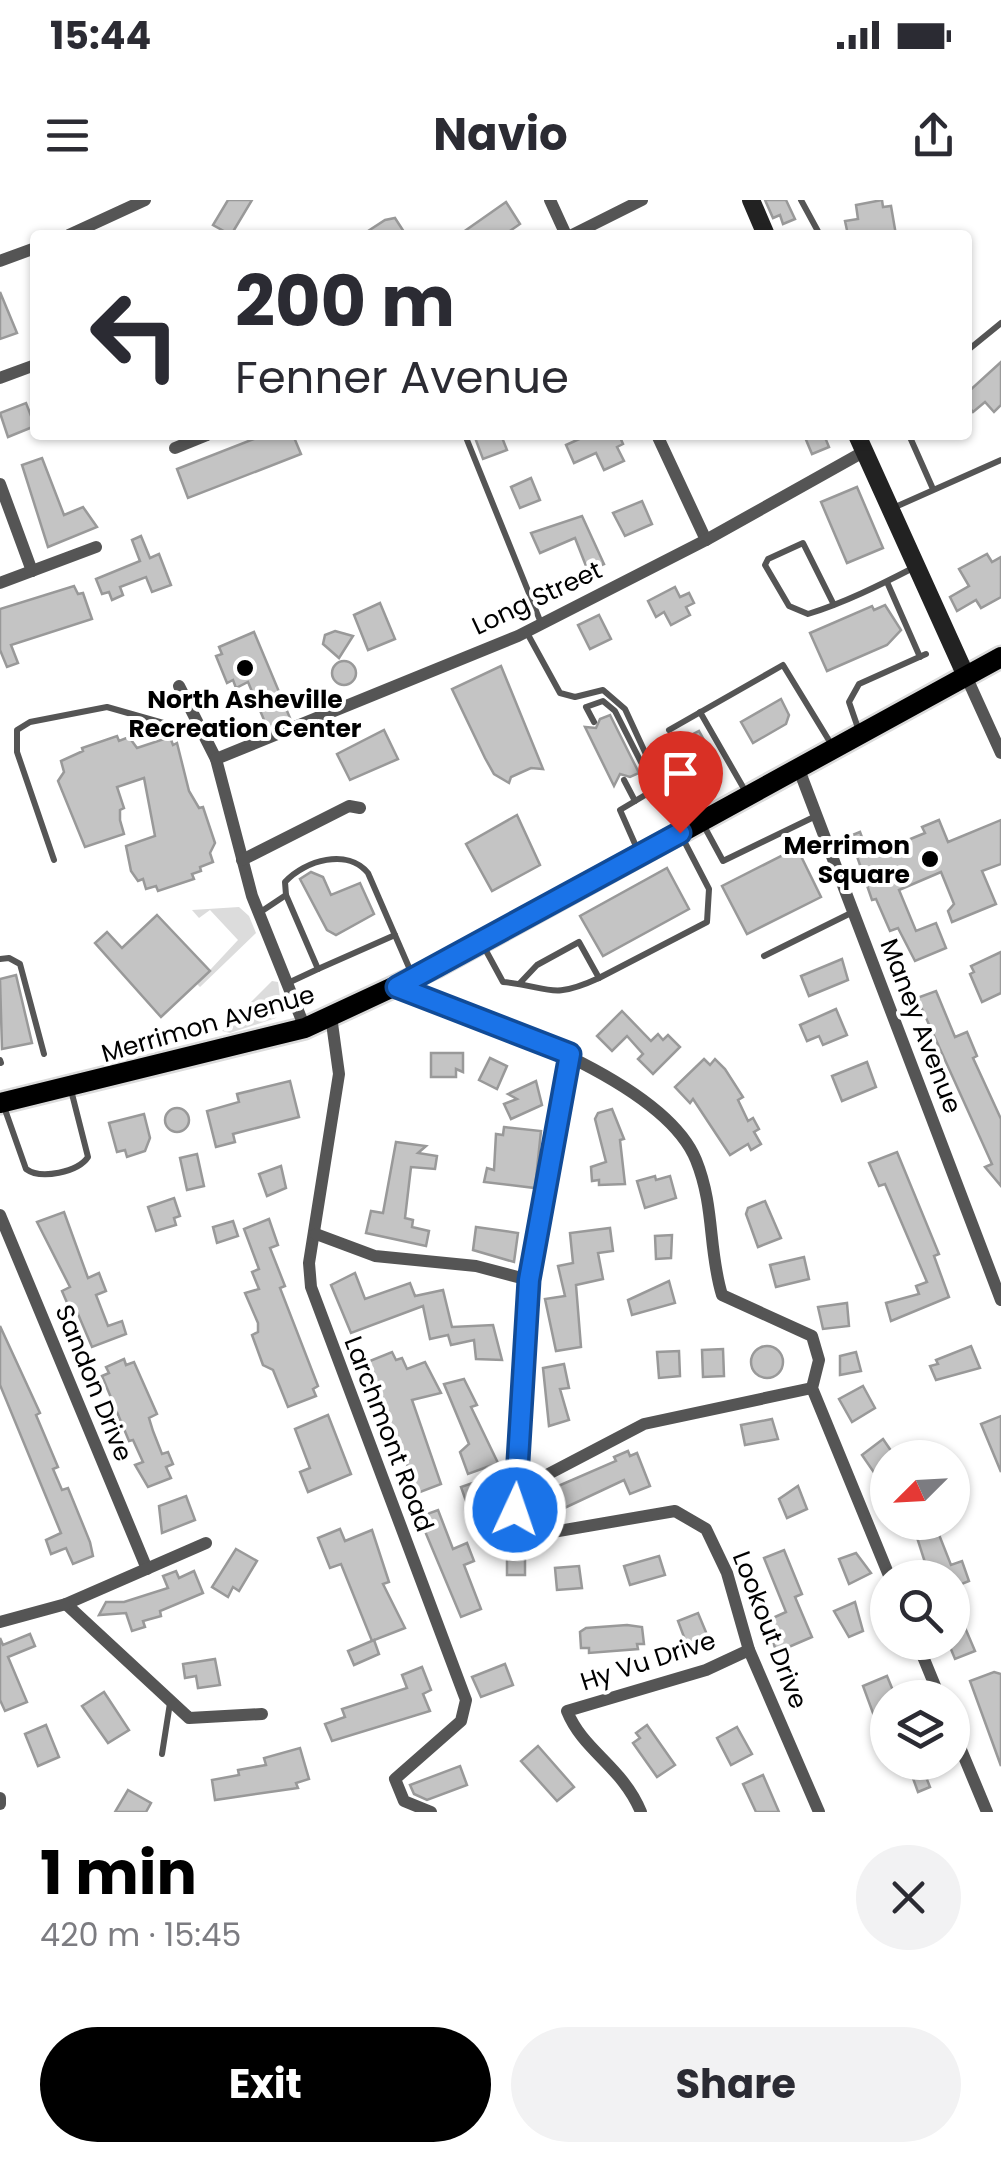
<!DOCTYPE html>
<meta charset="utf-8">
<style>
:root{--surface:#fff;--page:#f2f2f3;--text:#2b2b33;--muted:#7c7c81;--accent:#000}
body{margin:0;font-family:Poppins,sans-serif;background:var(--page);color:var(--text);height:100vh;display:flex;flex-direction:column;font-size:38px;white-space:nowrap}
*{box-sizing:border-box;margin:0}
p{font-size:32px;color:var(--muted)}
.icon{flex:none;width:55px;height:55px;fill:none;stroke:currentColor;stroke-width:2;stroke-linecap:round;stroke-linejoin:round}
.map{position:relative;height:1612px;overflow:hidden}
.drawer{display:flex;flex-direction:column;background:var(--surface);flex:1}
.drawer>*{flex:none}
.banner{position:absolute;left:30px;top:30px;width:942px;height:210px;border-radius:10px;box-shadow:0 2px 8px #0004;background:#fff;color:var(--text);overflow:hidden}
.needle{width:65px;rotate:246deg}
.fabs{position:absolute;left:870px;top:1240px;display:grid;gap:20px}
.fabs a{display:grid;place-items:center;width:100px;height:100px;border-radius:50%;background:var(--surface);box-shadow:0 2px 8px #0004;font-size:50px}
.pin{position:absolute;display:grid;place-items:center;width:85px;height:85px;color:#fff;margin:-102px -42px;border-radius:50% 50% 50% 0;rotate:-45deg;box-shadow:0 0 10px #0007}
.pin .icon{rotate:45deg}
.me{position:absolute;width:110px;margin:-55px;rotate:3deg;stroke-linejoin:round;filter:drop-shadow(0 0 8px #0008)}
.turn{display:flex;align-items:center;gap:35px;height:210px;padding:0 40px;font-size:45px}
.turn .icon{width:130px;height:130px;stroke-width:2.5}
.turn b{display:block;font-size:70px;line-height:85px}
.round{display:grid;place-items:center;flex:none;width:105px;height:105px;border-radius:52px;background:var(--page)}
.head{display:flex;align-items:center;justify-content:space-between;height:170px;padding:0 40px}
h1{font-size:60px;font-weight:700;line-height:75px;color:var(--accent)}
.cta{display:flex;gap:20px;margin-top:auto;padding:20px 40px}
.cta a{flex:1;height:115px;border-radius:60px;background:var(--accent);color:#fff;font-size:40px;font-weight:700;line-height:115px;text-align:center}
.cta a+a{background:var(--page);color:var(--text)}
.status{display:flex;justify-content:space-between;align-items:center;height:70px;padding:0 50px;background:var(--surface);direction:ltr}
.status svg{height:28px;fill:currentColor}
header{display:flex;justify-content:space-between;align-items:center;height:130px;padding:0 40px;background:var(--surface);font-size:45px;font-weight:700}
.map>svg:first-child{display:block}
.green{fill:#dcdcdc}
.building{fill:#c4c4c4;stroke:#999;stroke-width:2.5}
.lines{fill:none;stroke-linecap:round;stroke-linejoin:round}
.primary-casing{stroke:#dbdbdb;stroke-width:25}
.lane{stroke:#555;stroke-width:6}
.street{stroke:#555;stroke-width:12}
.secondary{stroke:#222;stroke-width:18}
.primary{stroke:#000;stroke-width:20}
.route-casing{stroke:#114b97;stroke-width:25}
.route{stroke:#1a73e8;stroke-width:18}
.poi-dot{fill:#000;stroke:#fff;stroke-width:4}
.labels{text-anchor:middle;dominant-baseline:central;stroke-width:8;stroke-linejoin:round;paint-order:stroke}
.street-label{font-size:25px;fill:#000;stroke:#fff}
.poi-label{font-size:25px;font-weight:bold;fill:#000;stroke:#fff}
</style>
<div class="status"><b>15:44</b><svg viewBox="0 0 49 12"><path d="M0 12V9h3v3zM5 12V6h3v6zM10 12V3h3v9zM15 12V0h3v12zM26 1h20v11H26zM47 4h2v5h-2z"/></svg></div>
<header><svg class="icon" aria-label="menu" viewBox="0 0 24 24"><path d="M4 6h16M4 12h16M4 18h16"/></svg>Navio<svg class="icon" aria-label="share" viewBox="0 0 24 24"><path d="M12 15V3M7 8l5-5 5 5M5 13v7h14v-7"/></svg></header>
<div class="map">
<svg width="1001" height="1612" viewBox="0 0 1001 1612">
<rect width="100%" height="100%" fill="#fff"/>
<g class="green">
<path d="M239 707 249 716 256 733 200 787 197 784 238 740 210 710 199 718 192 710Z"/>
<path d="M272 781 278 782 281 804 276 818 230 833 222 831Z"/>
</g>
<g class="building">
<path d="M228 0H252L231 35 213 25Z"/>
<path d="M765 0H786L795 19 783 24 780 15 773 18Z"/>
<path d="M882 0 883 7 891 6 896 35H848L845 21 858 19 856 5Z"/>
<path d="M506 2 520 24 504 35H459Z"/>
<path d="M395 18 406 35H362L385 20Z"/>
<path d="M0 92 17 133 0 139Z"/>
<path d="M1001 162V205L994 212 985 202 973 212 968 206V192Z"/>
<path d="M26 203 35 226 8 237 0 213Z"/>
<path d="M264 235H293L301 254 188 298 177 269Z"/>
<path d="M474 235H501L507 250 483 259Z"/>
<path d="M588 235H619L623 244 617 247 624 261 604 270 596 253 574 263 566 245Z"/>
<path d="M804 235H824L829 247 812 254Z"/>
<path d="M42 258 64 315 83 307 97 327 48 347 22 265Z"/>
<path d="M531 278 540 300 520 308 511 287Z"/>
<path d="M857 287 883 348 847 363 821 302Z"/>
<path d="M642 301 652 324 625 336 613 313Z"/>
<path d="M582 316 604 364 588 371 575 338 540 353 531 333Z"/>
<path d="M141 336 150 358 159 354 171 385 152 392 146 377 120 387 123 395 112 400 109 392 102 394 96 379 140 361 132 340Z"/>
<path d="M987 354 992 362 1001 357V397L981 408 976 400 957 411 950 397 969 386 959 369Z"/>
<path d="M74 386 78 394 83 393 92 419 11 445 18 463 7 467 0 450V409Z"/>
<path d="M675 387 680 397 689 393 694 403 686 407 690 415 671 425 664 412 656 417 648 401Z"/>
<path d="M380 403 395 439 368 450 354 415Z"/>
<path d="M885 405 901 430 887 445 827 471 810 433 872 406 874 410Z"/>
<path d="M599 415 611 439 590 449 578 425Z"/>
<path d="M335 431 353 436 339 458 323 444 325 435Z"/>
<path d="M254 432 290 518 267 527 248 482 236 488 233 480 227 483 216 456 222 454 219 447Z"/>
<circle cx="344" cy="473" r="12"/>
<path d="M501 466 543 569 531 568 511 577 509 583 494 574 485 558 452 489Z"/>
<path d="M781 499 789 515 786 524 753 543 741 522Z"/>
<path d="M610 515 639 573 630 577 620 574 614 586 585 527 596 528 600 519Z"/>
<path d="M384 530 398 559 350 580 337 554Z"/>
<path d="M699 531 718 565 686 581 668 547Z"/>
<path d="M117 536 119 541 129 537 137 548 170 537 173 545 177 543 189 591 199 608 203 607 215 643 210 653 213 662 200 667 201 671 192 674 194 679 158 691 156 686 146 689 143 679 138 681 131 671 126 646 155 636 144 578 117 587 124 608 120 610V620L124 634 85 647 58 581 64 572 61 561 83 551 82 548Z"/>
<path d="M517 615 540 665 492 691 466 644Z"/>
<path d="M939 620 948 642 1001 620V664L982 671 996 704 952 722 948 711 954 704 941 672 899 690 916 731 936 723 946 748 915 761 898 728 890 731 876 699 872 700 850 636 860 632 869 656 925 633 922 627Z"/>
<path d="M797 648 821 697 747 734 722 686Z"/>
<path d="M667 668 689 709 603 756 580 716Z"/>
<path d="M311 672 323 677 331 695 360 683 374 714 336 735 327 730 300 679Z"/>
<path d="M157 715 210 771 161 817 95 743 107 732 122 748Z"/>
<path d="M1001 752V793L982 802 970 774 974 772 971 766Z"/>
<path d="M842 759 848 780 809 796 801 776Z"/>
<path d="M16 775 32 843 2 849 0 779Z"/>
<path d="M936 791 955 837 967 832 977 856 973 858 1001 919V986L985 967 992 964 917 798Z"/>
<path d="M836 809 847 835 823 845 819 836 807 841 800 825Z"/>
<path d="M622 811 651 841 658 834 663 840 668 835 680 847 653 874 638 859 643 854 627 836 612 851 597 836Z"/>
<path d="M431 853H463V872L456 869V877H431Z"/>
<path d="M490 858 507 866 497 889 479 880Z"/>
<path d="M704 859 710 865 715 859 725 869 743 897 738 900 748 921 753 918 759 929 754 932 761 944 751 950 748 944 730 955 693 899 690 903 675 887Z"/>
<path d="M867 862 876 887 842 901 832 876Z"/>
<path d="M290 881 299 917 233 934 235 942 216 947 207 911 239 902 237 894Z"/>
<path d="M536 881 542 905 511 919 504 904 517 899 508 894Z"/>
<circle cx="177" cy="920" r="12"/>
<path d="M612 909 624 939 620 940 625 984 599 985V980L592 981 591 967 606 962 595 919 598 913Z"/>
<path d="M144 914 150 938 145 951 127 957 125 950 117 952 109 923Z"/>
<path d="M504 927 541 931 535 988 484 982 487 968 494 970 496 934 503 935Z"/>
<path d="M396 942 426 946 418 953 437 956 435 969 411 967 405 1018 413 1020 412 1027 429 1031 426 1046 366 1033 371 1011 383 1013Z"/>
<path d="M897 952 939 1054 934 1056 949 1097 891 1121 886 1103 919 1094 916 1086 927 1082 885 984 879 986 869 963Z"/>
<path d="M197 954 204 986 187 990 180 958Z"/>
<path d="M281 966 286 988 267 996 259 974Z"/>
<path d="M655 976 656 980 670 976 676 998 645 1008 637 981Z"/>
<path d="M174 998 180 1016 174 1018 176 1025 156 1031 148 1007Z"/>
<path d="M765 1001 781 1038 758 1047 746 1014 748 1008Z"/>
<path d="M64 1012 88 1078 99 1073 106 1091 96 1095 108 1126 122 1121 126 1134 92 1147 75 1107 68 1105 62 1091 70 1087 37 1022Z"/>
<path d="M269 1019 278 1045 270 1048 285 1086 280 1088 318 1186 313 1189 316 1196 288 1207 273 1170 263 1165 252 1135 258 1132V1123L245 1093 259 1089 252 1072 259 1069 244 1029Z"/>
<path d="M233 1021 238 1036 217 1043 213 1027Z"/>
<path d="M476 1027 518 1033 514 1062 473 1050Z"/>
<path d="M610 1028 613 1051 598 1053 603 1079 576 1085 581 1147 556 1151 545 1099 565 1096 558 1066 573 1063 570 1033Z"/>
<path d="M672 1035 671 1058 656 1059 655 1036Z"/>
<path d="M804 1057 809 1079 776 1087 770 1065Z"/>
<path d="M355 1073 365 1099 410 1083 415 1096 443 1090 452 1127 493 1125 502 1160 476 1159 474 1140 451 1145 448 1135 430 1139 423 1106 351 1133 331 1085Z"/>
<path d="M669 1081 675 1103 632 1115 628 1100Z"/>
<path d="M847 1103 849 1126 823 1129 818 1107Z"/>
<path d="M0 1126 40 1213 36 1215 58 1267 53 1269 62 1290 68 1288 90 1342 93 1356 73 1364 66 1348 51 1354 46 1340 61 1333 0 1185Z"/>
<path d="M971 1146 980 1168 936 1180 930 1166 938 1164 936 1160Z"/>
<circle cx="767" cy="1162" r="16"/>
<path d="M723 1149 724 1176 703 1177 702 1150Z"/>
<path d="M679 1151 680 1176 659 1178 657 1152Z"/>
<path d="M392 1152 396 1160 402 1158 407 1169 425 1162 441 1193 412 1200 441 1284 415 1294 411 1285 405 1288 399 1271 408 1267 388 1218 380 1221 368 1174 364 1175 360 1165Z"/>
<path d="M856 1152 861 1171 840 1175V1156Z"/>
<path d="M124 1159 126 1165 134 1162 157 1214 149 1218 153 1231 162 1254 168 1252 173 1264 166 1267 171 1278 148 1287 135 1265 143 1262 133 1240 129 1241 102 1176 109 1173 106 1167Z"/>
<path d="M564 1164 569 1188 560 1189 569 1220 549 1226 543 1168Z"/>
<path d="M464 1179 477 1205 471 1207 498 1263 468 1274 460 1252 469 1244 444 1184Z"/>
<path d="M863 1186 875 1208 852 1222 839 1199Z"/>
<path d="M328 1215 351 1274 308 1292 300 1272 310 1268 295 1229Z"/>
<path d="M1001 1216V1272L981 1224Z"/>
<path d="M772 1219 778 1239 745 1245 741 1225Z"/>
<path d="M883 1239 896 1258H888V1264L875 1274 862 1255Z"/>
<path d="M628 1251 630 1256 637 1253 650 1286 630 1294 624 1280 558 1311 549 1290 616 1261 614 1257Z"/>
<path d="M481 1280 495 1313 473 1321 461 1287Z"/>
<path d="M798 1286 807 1309 787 1318 779 1299Z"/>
<path d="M186 1296 195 1320 162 1333 159 1306Z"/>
<path d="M438 1310 453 1349 467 1343 474 1361 464 1365 481 1409 461 1417 419 1317Z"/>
<path d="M912 1322H934L951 1365 962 1361 969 1381 952 1388V1378H930Z"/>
<path d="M340 1329 345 1341 372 1330 389 1382 383 1384 405 1428 372 1441 341 1364 330 1368 318 1338Z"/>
<path d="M236 1349 257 1361 239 1391 233 1387 228 1397 212 1387Z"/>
<path d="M784 1350 802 1394 795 1397 812 1437 777 1452 764 1422 786 1412 764 1358Z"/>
<rect x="507" y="1351" width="18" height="24"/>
<path d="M856 1353 871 1373 849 1384 839 1359Z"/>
<path d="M659 1356 665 1375 630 1385 624 1366Z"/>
<path d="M579 1366 582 1388 557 1390 555 1368Z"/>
<path d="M176 1371 179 1378 194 1371 203 1393 160 1411 161 1416 143 1421 145 1427 132 1431 126 1413 99 1415 106 1402H124L168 1388 163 1376Z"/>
<path d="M952 1397 975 1451 955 1459 948 1442H952Z"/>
<path d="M855 1402 863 1431 849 1437 834 1411Z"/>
<path d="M698 1413 708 1437 687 1445 678 1421Z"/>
<path d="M627 1425 642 1427 644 1444H637L638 1449 589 1453V1448H581L580 1432 586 1428Z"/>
<path d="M30 1434 35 1446 8 1457 27 1502 5 1511 0 1500V1438L3 1445Z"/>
<path d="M374 1440 379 1454 354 1465 348 1451Z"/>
<path d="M215 1459 220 1485 198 1488 196 1476 185 1478 183 1464Z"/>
<path d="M505 1464 513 1485 481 1497 472 1477Z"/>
<path d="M422 1467 431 1490 423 1494 430 1511 332 1541 325 1524 345 1517 342 1509 407 1488 402 1475Z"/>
<path d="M994 1472 1001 1474V1566L970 1481Z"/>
<path d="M887 1476 894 1493 888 1496 887 1551 863 1486Z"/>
<path d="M104 1492 129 1530 108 1543 82 1506Z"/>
<path d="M46 1525 59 1557 38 1566 25 1534Z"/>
<path d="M647 1525 675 1565 657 1577 633 1543 640 1538 636 1533Z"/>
<path d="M737 1527 752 1554 731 1565 717 1538Z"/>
<path d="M538 1546 574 1587 557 1601 521 1561Z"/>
<path d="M300 1548 309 1579 296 1583 298 1588 215 1600 212 1580 239 1575 238 1570 266 1565 264 1558Z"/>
<path d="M907 1562H920L930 1587 918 1592Z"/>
<path d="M460 1566 467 1585 427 1600 414 1594 410 1585Z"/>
<path d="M763 1575 779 1612H756L743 1584Z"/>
<path d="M128 1590 151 1603 146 1612H115Z"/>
</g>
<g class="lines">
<g class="primary-casing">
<path id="primary" d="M0 903 305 828 436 767 1001 457"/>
</g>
<g class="lane">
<path d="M801 0 820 35"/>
<path d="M968 150 1001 123"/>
<path d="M465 235 541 423"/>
<path d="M909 235 933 289"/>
<path d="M893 308 1001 260"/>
<path d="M887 382 920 457"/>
<path d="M834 405 803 343 768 359 765 365 789 406 808 414C844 403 880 385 913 368"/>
<path d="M526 431 560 493 575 497 603 490 625 509 656 576 690 626"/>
<path d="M700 512 747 594"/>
<path d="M594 522 586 507 603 501 615 511 647 574 655 576"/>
<path d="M858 528 849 502 859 484 926 454"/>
<path d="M669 530 783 465 833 547"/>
<path d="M624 580 635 601"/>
<path d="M704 626 723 661 816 616"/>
<path d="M639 653 620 610 662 585"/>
<path d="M54 660 17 552V530L30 522 107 507 202 534"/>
<path d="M286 695 318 769 395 735"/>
<path d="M259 713 286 695 285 682C305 660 348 648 368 673L411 772"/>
<path d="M484 747 503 782C550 786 549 801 599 778L579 742 537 765 520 783"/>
<path d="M764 756 853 712"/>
<path d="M0 759 9 758 20 764 44 854"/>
<path d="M599 778 707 722 709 689 682 637"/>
<path d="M288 783 318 769"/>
<path d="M0 860 1 863"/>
<path d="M3 904 26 969C41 980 78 972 88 957L71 890"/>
<path d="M162 1554 170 1503"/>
</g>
<g class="street">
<path d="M550 0 566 35"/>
<path d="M69 35 145 0"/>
<path d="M572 35 642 0"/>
<path d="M0 61 35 48"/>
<path d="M0 178 35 165"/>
<path d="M657 235 706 340"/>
<path d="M175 248 207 235"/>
<path d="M0 284 32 371"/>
<path d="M0 383 96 347"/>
<path d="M966 476 1001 553"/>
<path d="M179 486 216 559 252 696 305 828"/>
<path d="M216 559 518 436 706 340 865 251"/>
<path d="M798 567 1001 1100"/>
<path d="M242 660 349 606 360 608"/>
<path d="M397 787C476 817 663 878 696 960 715 1007 708 1049 722 1095L812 1136 819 1160 812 1188 890 1378"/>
<path d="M331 816 339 874 309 1063 311 1087 466 1500 461 1521 395 1579 404 1601 431 1612"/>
<path d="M570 854 529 1080 515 1309 522 1326 541 1334 675 1311 706 1329 727 1373 749 1450 819 1612"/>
<path d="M0 1015 147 1369"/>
<path d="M316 1034 375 1056 476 1066 529 1080"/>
<path d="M516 1291 644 1224 812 1188"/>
<path d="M66 1404 189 1518 262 1514"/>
<path d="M0 1422 66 1404 206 1343"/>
<path d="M917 1442 940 1498"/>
<path d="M952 1528 987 1612"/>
<path d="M0 1598V1604"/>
<path d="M641 1612C622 1566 583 1551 567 1511L706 1470 749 1450"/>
</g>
<g class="secondary">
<path d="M751 0 766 35"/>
<path d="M857 235 966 476"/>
</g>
<use href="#primary" class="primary"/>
</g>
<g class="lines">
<g class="route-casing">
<path id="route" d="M515 1310 529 1080 570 854 397 787 680 633"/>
</g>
<use href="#route" class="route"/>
</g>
<g class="poi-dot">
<circle cx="245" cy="468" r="10"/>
<circle cx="930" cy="659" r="10"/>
</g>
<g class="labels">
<g class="street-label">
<text transform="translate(537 398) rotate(-25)">Long Street</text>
<text transform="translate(208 824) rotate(-16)">Merrimon Avenue</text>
<text transform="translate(921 826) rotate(69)">Maney Avenue</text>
<text transform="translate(94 1183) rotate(68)">Sandon Drive</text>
<text transform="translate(389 1234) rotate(69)">Larchmont Road</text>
<text transform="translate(770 1430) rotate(69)">Lookout Drive</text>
<text transform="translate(648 1461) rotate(-18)">Hy Vu Drive</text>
</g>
<g class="poi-label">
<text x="245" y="499">North Asheville<tspan x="245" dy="29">Recreation Center</tspan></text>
<text x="910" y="645" text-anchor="end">Merrimon<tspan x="910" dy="29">Square</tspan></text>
</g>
</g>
</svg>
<div class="fabs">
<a><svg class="needle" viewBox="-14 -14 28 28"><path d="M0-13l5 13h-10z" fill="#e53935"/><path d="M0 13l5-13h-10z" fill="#7c7c81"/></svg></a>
<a><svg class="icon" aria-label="search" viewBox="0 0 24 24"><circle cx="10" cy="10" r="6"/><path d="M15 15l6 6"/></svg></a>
<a><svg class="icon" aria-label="layers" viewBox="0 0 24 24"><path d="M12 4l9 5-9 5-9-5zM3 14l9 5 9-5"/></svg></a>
</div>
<div class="pin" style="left:680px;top:633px;background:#d93025"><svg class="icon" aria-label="arrive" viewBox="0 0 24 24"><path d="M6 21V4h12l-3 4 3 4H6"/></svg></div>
<svg class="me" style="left:515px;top:1310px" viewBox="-20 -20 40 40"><circle r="17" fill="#1a73e8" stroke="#fff" stroke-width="3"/><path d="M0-11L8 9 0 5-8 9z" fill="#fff"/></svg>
<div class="banner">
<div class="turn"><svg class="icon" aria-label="left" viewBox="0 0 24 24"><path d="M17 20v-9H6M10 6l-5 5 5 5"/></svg><div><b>200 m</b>Fenner Avenue</div></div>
</div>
</div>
<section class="drawer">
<div class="head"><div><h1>1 min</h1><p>420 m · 15:45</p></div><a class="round"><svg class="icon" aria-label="close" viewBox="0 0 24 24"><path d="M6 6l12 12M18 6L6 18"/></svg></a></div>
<div class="cta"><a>Exit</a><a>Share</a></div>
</section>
